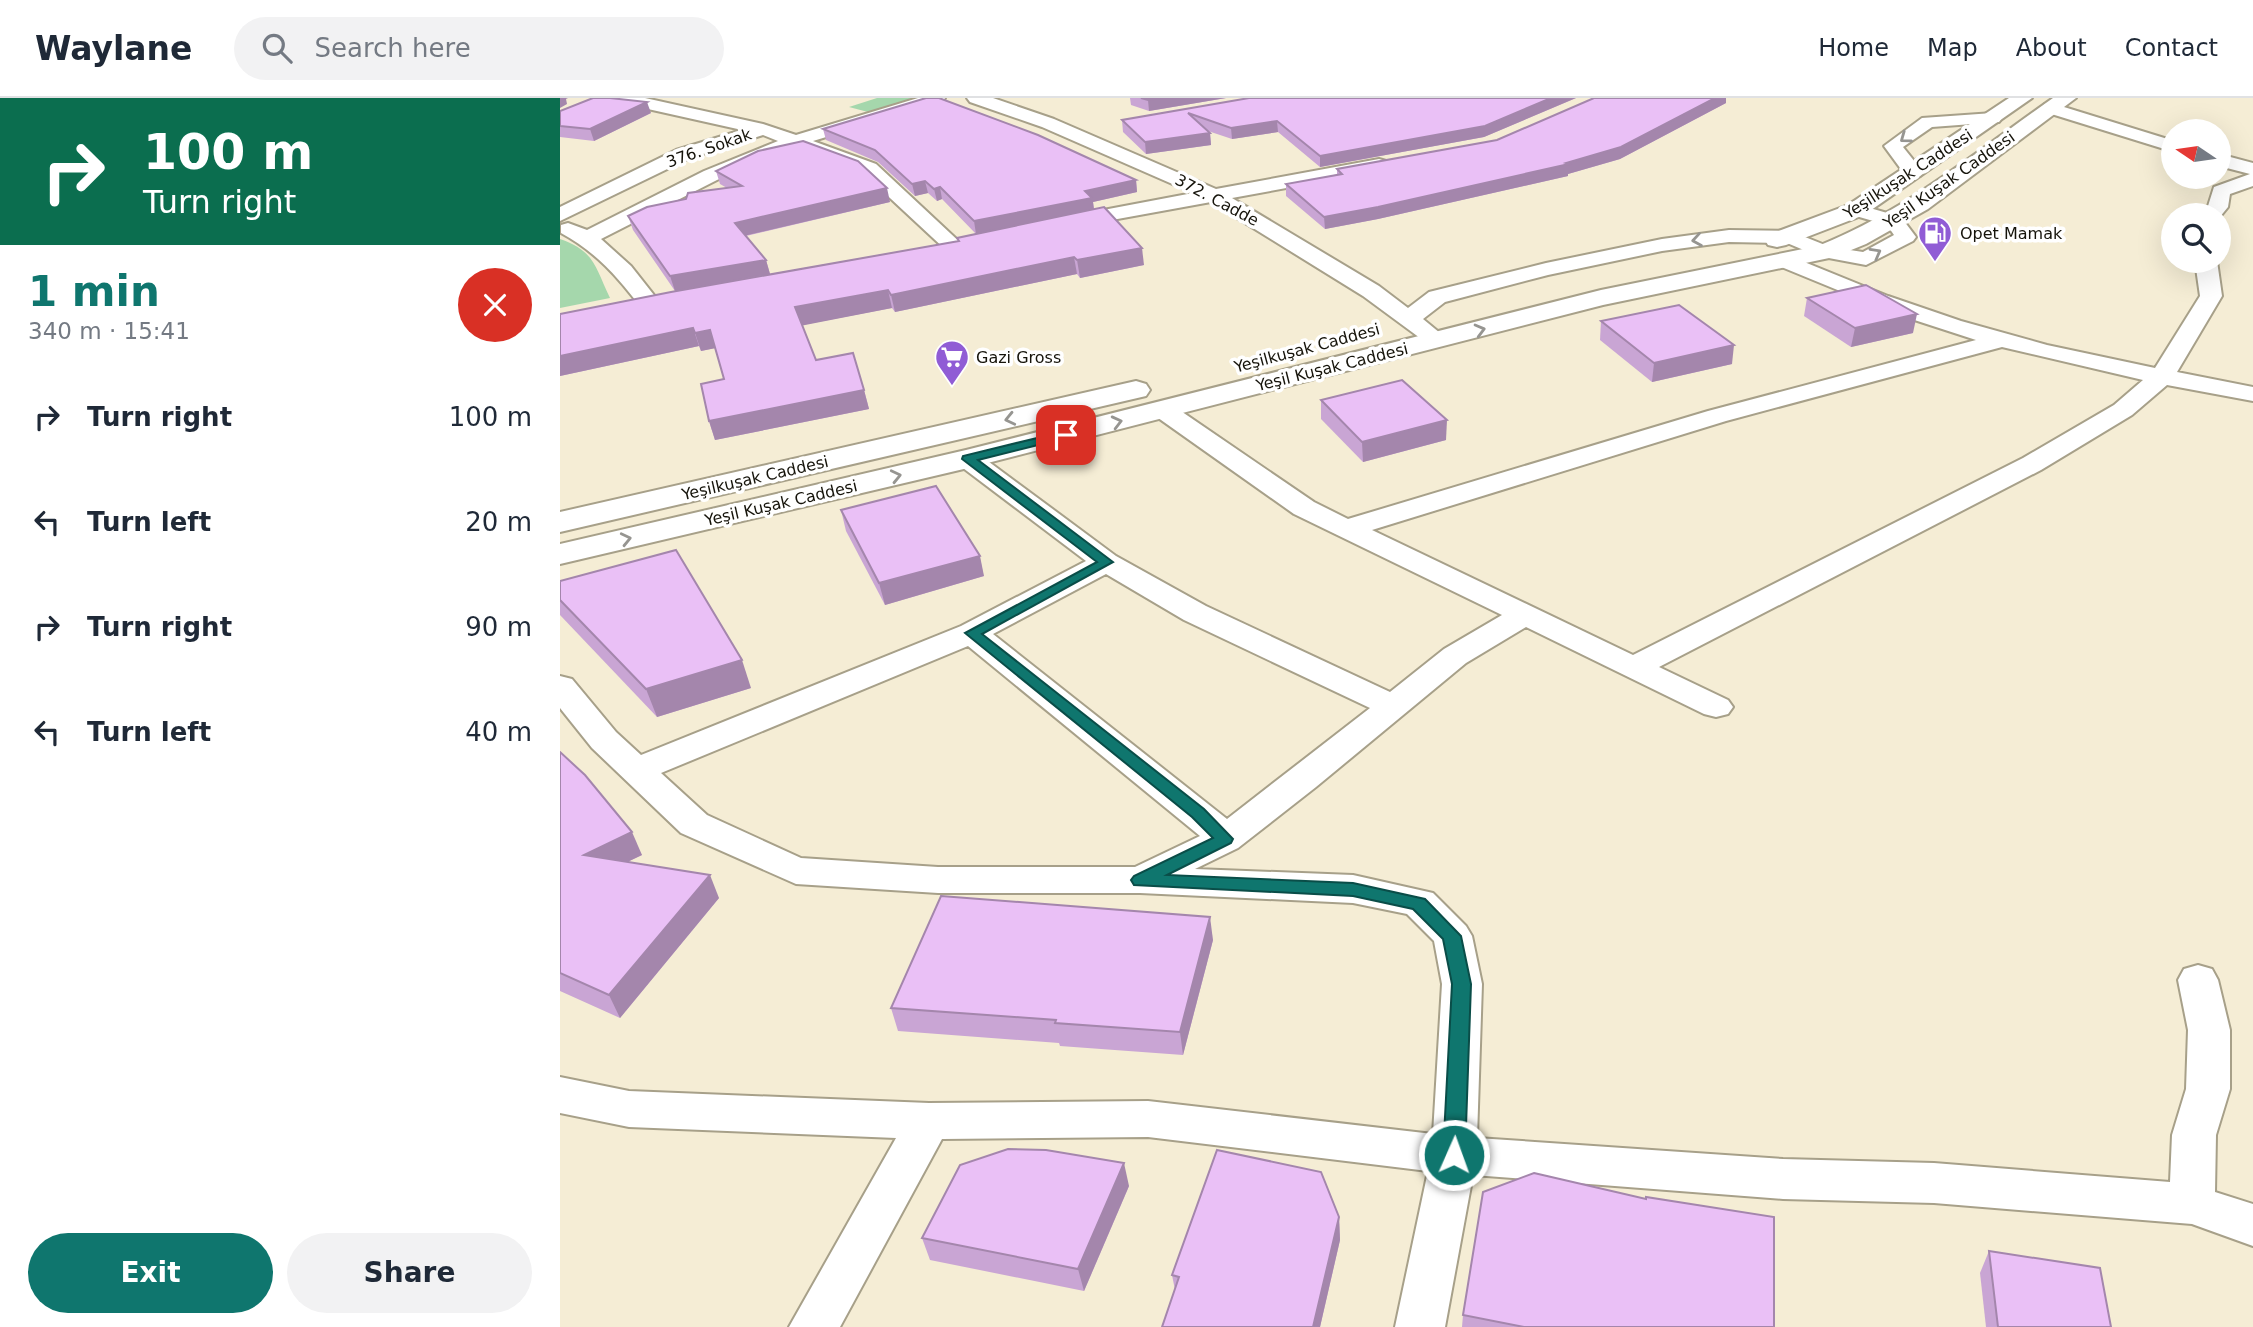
<!DOCTYPE html>
<meta charset="utf-8">
<style>
:root{--surface:#fff;--page:#f2f2f3;--text:#1f2937;--muted:#747a83;--line:#e0e1e3;--accent:#0f766e}
body{margin:0;font-family:"DejaVu Sans",sans-serif;background:var(--page);color:var(--text);height:100vh;display:flex;flex-direction:column;font-size:26px;white-space:nowrap}
*{box-sizing:border-box;margin:0}
p{font-size:23px;color:var(--muted)}
.icon{flex:none;width:38px;height:38px;fill:none;stroke:currentColor;stroke-width:2;stroke-linecap:round;stroke-linejoin:round}
.map{position:relative;flex:1;overflow:hidden}
.sheet{display:flex;flex-direction:column;background:var(--surface);width:560px}
.sheet>*{flex:none}
.top-card{background:#0b6e4f;color:#fff;overflow:hidden}
.needle{width:46px;rotate:283deg}
.buttons{position:absolute;left:1601px;top:21px;display:grid;gap:14px}
.buttons a{display:grid;place-items:center;width:70px;height:70px;border-radius:50%;background:var(--surface);box-shadow:0 7px 28px #0002;font-size:35px}
.pin{position:absolute;display:grid;place-items:center;width:60px;height:60px;color:#fff;margin:-30px;border-radius:14px;box-shadow:0 4px 10px #0006}
.me{position:absolute;width:77px;margin:-38px;rotate:2deg;stroke-linejoin:round;filter:drop-shadow(0 0 5px #0008)}
.turn{display:flex;align-items:center;gap:24px;height:147px;padding:0 28px;font-size:32px}
.turn .icon{width:91px;height:91px;stroke-width:2.5}
.turn b{display:block;font-size:49px;line-height:60px}
.round{display:grid;place-items:center;flex:none;width:74px;height:74px;border-radius:37px;background:var(--page)}
.overview{display:flex;align-items:center;justify-content:space-between;height:119px;padding:0 28px}
h1{font-size:42px;font-weight:800;line-height:52px;color:var(--accent)}
.cta{display:flex;gap:14px;margin-top:auto;padding:14px 28px}
.cta a{flex:1;height:80px;border-radius:42px;background:var(--accent);color:#fff;font-size:28px;font-weight:800;line-height:80px;text-align:center}
.cta a+a{background:var(--page);color:var(--text)}
ul{padding:0;list-style:none}
li{display:flex;align-items:center;gap:21px;height:105px;padding:0 28px}
li div{flex:1}
li b{display:block;font-size:26px}
li em{font-style:normal}
header{display:flex;align-items:center;gap:42px;box-sizing:border-box;height:98px;padding:0 35px;background:var(--surface);border-bottom:2px solid var(--line)}
header strong{font-size:33px}
nav{display:flex;gap:38px;margin-inline-start:auto;font-size:24px}
.search{width:490px;height:63px;background:var(--page);display:flex;align-items:center;gap:18px;box-sizing:border-box;padding:0 24px;border-radius:38px;color:var(--muted);font-size:26px}
main{display:flex;flex:1;min-height:0}
.map>svg:first-child{display:block}
.green{fill:#a5d7ac}
.lines{fill:none;stroke-linecap:round;stroke-linejoin:round}
.minor-casing{stroke:#a7a089;stroke-width:4}
.major-casing{stroke:#a7a089;stroke-width:4}
.minor{fill:#fff;fill-rule:evenodd}
.major{fill:#fff;fill-rule:evenodd}
.wall{fill:#c9a5d4}
.shaded-wall{fill:#a486ac}
.building{fill:#eac0f6;stroke:#a486ac;stroke-width:2}
.oneway{stroke:#969591}
.route{fill:#0f766e;stroke:#0a4d48;stroke-width:2}
.labels{text-anchor:middle;dominant-baseline:central;stroke-width:7;stroke-linejoin:round;paint-order:stroke}
.far-street-label{font-size:16px;fill:#15130a;stroke:#fff}
.far-poi-label{font-size:16px;fill:#15130a;stroke:#fff;text-anchor:start}
</style>
<header>
<strong>Waylane</strong>
<div class="search"><svg class="icon" aria-label="search" viewBox="0 0 24 24"><circle cx="10" cy="10" r="6"/><path d="M15 15l6 6"/></svg>Search here</div>
<nav><a>Home</a><a>Map</a><a>About</a><a>Contact</a></nav>
</header>
<main>
<section class="sheet">
<div class="top-card">
<div class="turn"><svg class="icon" aria-label="right" viewBox="0 0 24 24"><path d="M7 20v-9h11M14 6l5 5-5 5"/></svg><div><b>100 m</b>Turn right</div></div>
</div>
<div class="overview"><div><h1>1 min</h1><p>340 m · 15:41</p></div><a class="round" style="background:#d93025;color:#fff"><svg class="icon" aria-label="close" viewBox="0 0 24 24"><path d="M6 6l12 12M18 6L6 18"/></svg></a></div>
<ul>
<li><svg class="icon" aria-label="right" viewBox="0 0 24 24"><path d="M7 20v-9h11M14 6l5 5-5 5"/></svg><div><b>Turn right</b></div><em>100 m</em></li>
<li><svg class="icon" aria-label="left" viewBox="0 0 24 24"><path d="M17 20v-9H6M10 6l-5 5 5 5"/></svg><div><b>Turn left</b></div><em>20 m</em></li>
<li><svg class="icon" aria-label="right" viewBox="0 0 24 24"><path d="M7 20v-9h11M14 6l5 5-5 5"/></svg><div><b>Turn right</b></div><em>90 m</em></li>
<li><svg class="icon" aria-label="left" viewBox="0 0 24 24"><path d="M17 20v-9H6M10 6l-5 5 5 5"/></svg><div><b>Turn left</b></div><em>40 m</em></li>
</ul>
<div class="cta"><a>Exit</a><a>Share</a></div>
</section>
<div class="map">
<svg width="1693" height="1229" viewBox="0 0 1693 1229">
<rect width="100%" height="100%" fill="#f5edd5"/>
<g class="green">
<path d="M317 0H360L308 14 289 9Z"/>
<path d="M0 141C35 153 35 169 50 200L0 210Z"/>
</g>
<g class="lines">
<g class="minor-casing">
<g id="minor">
<path d="M52 0H85L203 26 236 37 358 0H385L382 4 253 43 316 66 405 149 401 153H387L302 74 235 49 157 82 41 141 71 168 101 206 98 211H82C59 180 35 153 1 135V127L8 125 27 132 144 73 218 43 203 37 130 60 0 123V109L116 52 182 32 61 5Z"/>
<path d="M407 0H433L494 21 656 91 819 61 826 63 828 67 819 73 672 100 819 188 848 210 869 194 986 165 1102 141 1169 132 1230 133 1270 149 1303 154 1334 137 1327 127 1289 116 1286 112 1289 108 1296 106 1341 119 1356 139 1353 143 1306 167 1258 158 1227 145 1169 144 1102 153 988 177 885 204 863 221 880 235 876 240H860L803 198 651 104 508 130 501 128 498 124 501 120 633 95 482 29 410 4Z"/>
<path d="M1491 5 1614 43V54L1485 14 1482 10 1485 6Z"/>
<path d="M1433 15 1439 16 1442 20 1439 24 1372 29 1343 49 1363 74 1360 78H1346L1324 48 1362 20Z"/>
<path d="M1659 56 1693 65V88L1670 96 1668 109 1659 120V117H1641L1648 108 1654 89 1690 76 1659 68Z"/>
<path d="M1227 157 1328 198 1401 223 1487 247 1595 270 1640 198 1635 163H1657L1662 198 1617 274 1693 289V303L1607 287 1572 317 1481 372 1099 569 1168 602 1173 609 1168 616 1156 619 1144 616 966 529 906 565 756 689 678 750 635 771 793 777 873 795 906 828 912 838 922 886 917 1040 1223 1061 1374 1065 1610 1084 1612 1037 1626 991 1628 932 1618 882 1624 871 1638 867 1652 871 1658 882 1670 932V991L1656 1037 1655 1094 1693 1106V1148L1632 1126 1374 1105 1223 1101 913 1077 885 1229H835L868 1073 588 1039 382 1041 280 1229H229L336 1040 69 1029 0 1015V979L69 993 369 1005 588 1003 873 1036 882 886 874 843 847 816 793 805 580 795H378L236 786 121 735 32 650 0 610V578L12 581 56 634 81 657 401 528 526 463 399 367 395 361 399 355 408 353 417 355 556 458 646 508 830 594 884 551 942 517 734 416 594 317 590 312 594 307 603 304 612 307 754 404 788 421 1148 313 1416 242 1336 216 1219 168 1216 163 1219 158ZM1442 249 1583 282 1554 307 1463 360 1073 557 812 432 1166 323ZM546 476 624 522 810 610 667 721 433 536ZM408 548 640 738 575 769H378L241 760 147 717 101 675Z"/>
</g>
</g>
<g class="major-casing">
<g id="major">
<path d="M1449 0H1472L1304 117 1226 147 1217 149 1208 147 1205 142 1208 137 1288 107Z"/>
<path d="M1493 0H1516L1368 111 1306 146 1274 159 1043 207 408 370 0 466V446L406 352 1041 192 1258 148C1346 113 1417 53 1493 0Z"/>
<path d="M576 283 586 286 590 292 586 298 0 434V414Z"/>
</g>
</g>
<use href="#minor" class="minor"/>
<use href="#major" class="major"/>
</g>
<g class="wall">
<path d="M570 0H666L589 13 571 7Z"/>
<path d="M689 0H1016L924 39 760 69 718 34 672 41 648 33 650 35 651 47 586 56 563 34 562 22Z"/>
<path d="M1034 0H1166V5L1060 61 1008 76V78L818 121 765 131 726 98V86L777 77V71L937 42Z"/>
<path d="M0 13 91 15 34 43 0 39Z"/>
<path d="M263 31 576 82 577 94 533 104 534 111 584 167 520 180 517 176 335 214 332 210 242 227 256 262 304 292 309 311 155 342 149 323 164 281 155 250 141 253 139 248 0 278V216L115 193 73 132 68 118 126 101 167 90 160 86 156 73 330 104 186 138 206 162 210 176 398 143 397 140 416 136 382 101 377 103 368 95 355 98 318 64 266 42Z"/>
<path d="M1247 200 1353 235 1291 249 1244 218Z"/>
<path d="M1041 223 1172 266 1092 284 1040 242Z"/>
<path d="M761 302 886 342 803 364 761 321Z"/>
<path d="M281 412 424 478 325 507 286 433Z"/>
<path d="M0 483 191 590 97 619 0 517Z"/>
<path d="M0 654 82 757 67 764 159 800 60 920 0 893Z"/>
<path d="M653 842 623 957 500 948 499 945 338 933 331 910Z"/>
<path d="M569 1088 524 1193 370 1162 362 1140Z"/>
<path d="M779 1119 780 1142 760 1229H602L615 1192 612 1177Z"/>
<path d="M1429 1153 1551 1229H1426L1420 1175Z"/>
<path d="M903 1217 1214 1229H902Z"/>
</g>
<g class="shaded-wall">
<path d="M0 0H8L6 1 7 6 0 10Z"/>
<path d="M600 0H666L589 13 588 2Z"/>
<path d="M991 0H1016L924 39 760 69V58Z"/>
<path d="M1155 0H1166V5L1060 61 1008 76V78L818 121 765 131 764 119 1006 65Z"/>
<path d="M87 4 91 15 34 43 30 31Z"/>
<path d="M717 23 718 34 672 41 671 30Z"/>
<path d="M650 35 651 47 586 56 585 44Z"/>
<path d="M576 82 577 94 533 104 534 112 416 136 414 123 525 93Z"/>
<path d="M365 83 368 95 355 98 352 86Z"/>
<path d="M380 89 382 101 377 103 374 91Z"/>
<path d="M327 90 330 104 179 139 175 125Z"/>
<path d="M582 150 584 167 520 180 517 162Z"/>
<path d="M514 159 517 176 335 214 331 197Z"/>
<path d="M206 162 210 176 115 193 110 178Z"/>
<path d="M328 192 332 210 240 228 235 209Z"/>
<path d="M1357 216 1353 235 1291 249 1295 230Z"/>
<path d="M133 230 139 248 0 278V258Z"/>
<path d="M150 232 156 250 141 253 135 235Z"/>
<path d="M1174 247 1172 266 1092 284 1094 265Z"/>
<path d="M304 292 309 311 155 342 149 323Z"/>
<path d="M887 322 886 342 803 364 802 344Z"/>
<path d="M420 458 424 478 325 507 319 485Z"/>
<path d="M182 562 191 590 97 619 86 591Z"/>
<path d="M72 734 82 757 34 780 24 757Z"/>
<path d="M150 777 159 800 60 920 49 897Z"/>
<path d="M650 819 653 842 623 957 620 934Z"/>
<path d="M564 1065 569 1088 524 1193 518 1171Z"/>
<path d="M779 1119 780 1142 760 1229H753Z"/>
</g>
<g class="building">
<path d="M33 0H50L87 4 30 31 0 28V13Z"/>
<path d="M366 0H379L478 37 576 82 525 93 532 100 414 123 380 89 374 91 365 83 352 86 315 52 263 31Z"/>
<path d="M581 0H600L588 2Z"/>
<path d="M689 0H991L925 28 760 58 717 23 671 30 628 15 650 35 585 44 562 22Z"/>
<path d="M1034 0H1155L1061 49 1006 65 1009 66 818 109 764 119 726 86 782 76 777 71 937 42Z"/>
<path d="M243 43 298 63 327 90 175 125 206 162 110 178 68 118 87 109 126 101 128 95 182 88 156 73 198 53Z"/>
<path d="M544 109 582 150 517 162 514 159 331 197 328 192 235 209 256 262 293 255 304 292 149 323 141 286 164 281 150 232 135 235 133 230 0 258V216L111 194 399 143 397 140Z"/>
<path d="M1306 187 1357 216 1295 230 1247 200Z"/>
<path d="M1119 207 1174 247 1094 265 1041 223Z"/>
<path d="M842 282 887 322 802 344 761 302Z"/>
<path d="M376 388 420 458 319 485 281 412Z"/>
<path d="M116 452 182 562 86 591 0 502V483Z"/>
<path d="M0 654 25 677 72 734 24 757 150 777 49 897 0 875Z"/>
<path d="M381 798 650 819 620 934 495 925 496 922 331 910Z"/>
<path d="M448 1051 486 1052 564 1065 518 1171 362 1140 400 1067Z"/>
<path d="M657 1052 761 1074 779 1119 753 1229H602L619 1179 612 1177Z"/>
<path d="M974 1075 1086 1101V1099L1214 1119V1229H964L903 1217 923 1094Z"/>
<path d="M1429 1153 1540 1170 1551 1229H1438Z"/>
</g>
<defs><path id="oneway-chevron" d="M-2-3.5L2.5 0L-2 3.5" fill="none" stroke-width="1.6" stroke-linecap="round" stroke-linejoin="round" transform="scale(1.75)"/></defs>
<g class="oneway">
<use href="#oneway-chevron" transform="translate(1345 40) rotate(144)"/>
<use href="#oneway-chevron" transform="translate(1137 142) rotate(171)"/>
<use href="#oneway-chevron" transform="translate(1316 155) rotate(-29)"/>
<use href="#oneway-chevron" transform="translate(920 232) rotate(-15)"/>
<use href="#oneway-chevron" transform="translate(450 321) rotate(167)"/>
<use href="#oneway-chevron" transform="translate(557 324) rotate(-14)"/>
<use href="#oneway-chevron" transform="translate(336 378) rotate(-13)"/>
<use href="#oneway-chevron" transform="translate(66 441) rotate(-13)"/>
</g>
<path class="route" d="M506 333 512 337 510 339 418 362 553 464 422 536 644 711 673 741 671 745 607 777 793 785 865 801 901 838 911 886 905 1057 902 1064 894 1066 886 1064 883 1057 892 886 883 841 853 811 793 798 574 787 571 782 574 778 653 740 632 719 405 535 537 464 402 361 403 358Z"/>
<defs>
<g id="fuel-pin" transform="scale(1.75)"><path d="M0 17L-7.5 6A9.5 9.5 0 1 1 7.5 6Z" fill="#905cd5" stroke="#fff"/><path d="M-5.5-6h7V0h2V4h1.3V-2.5L3-4.5l.8-.8L6-3V5H2.5V1h-1V6h-7ZM-4.2-4.7v3.2H.2V-4.7Z" fill="#fff"/></g>
<g id="supermarket-pin" transform="scale(1.75)"><path d="M0 17L-7.5 6A9.5 9.5 0 1 1 7.5 6Z" fill="#905cd5" stroke="#fff"/><path d="M-6-5.5h2.5l.6 2H6L4.5 2H-2.5L-4.4-4H-6ZM-1.5 3.2a1.3 1.3 0 1 0 .1 0ZM3 3.2a1.3 1.3 0 1 0 .1 0Z" fill="#fff"/></g>
</defs>
<g fill-rule="evenodd">
<use href="#fuel-pin" x="1375" y="135"/>
<use href="#supermarket-pin" x="392" y="259"/>
</g>
<g class="labels">
<g class="far-street-label">
<text transform="translate(149 50) rotate(-19)">376. Sokak</text>
<text transform="translate(1348 76) rotate(-33)">Yeşilkuşak Caddesi</text>
<text transform="translate(1389 82) rotate(-35)">Yeşil Kuşak Caddesi</text>
<text transform="translate(657 102) rotate(28)">372. Cadde</text>
<text transform="translate(747 250) rotate(-15)">Yeşilkuşak Caddesi</text>
<text transform="translate(772 269) rotate(-14)">Yeşil Kuşak Caddesi</text>
<text transform="translate(195 380) rotate(-13)">Yeşilkuşak Caddesi</text>
<text transform="translate(221 405) rotate(-13)">Yeşil Kuşak Caddesi</text>
</g>
<g class="far-poi-label">
<text x="1400" y="135">Opet Mamak</text>
<text x="416" y="259">Gazi Gross</text>
</g>
</g>
</svg>
<div class="buttons">
<a><svg class="needle" viewBox="-14 -14 28 28"><path d="M0-13l5 13h-10z" fill="#e53935"/><path d="M0 13l5-13h-10z" fill="#747a83"/></svg></a>
<a><svg class="icon" aria-label="search" viewBox="0 0 24 24"><circle cx="10" cy="10" r="6"/><path d="M15 15l6 6"/></svg></a>
</div>
<div class="pin" style="left:506px;top:337px;background:#d93025"><svg class="icon" aria-label="arrive" viewBox="0 0 24 24"><path d="M6 21V4h12l-3 4 3 4H6"/></svg></div>
<svg class="me" style="left:894px;top:1057px" viewBox="-20 -20 40 40"><circle r="17" fill="#0f766e" stroke="#fff" stroke-width="3"/><path d="M0-11L8 9 0 5-8 9z" fill="#fff"/></svg>
</div>
</main>
